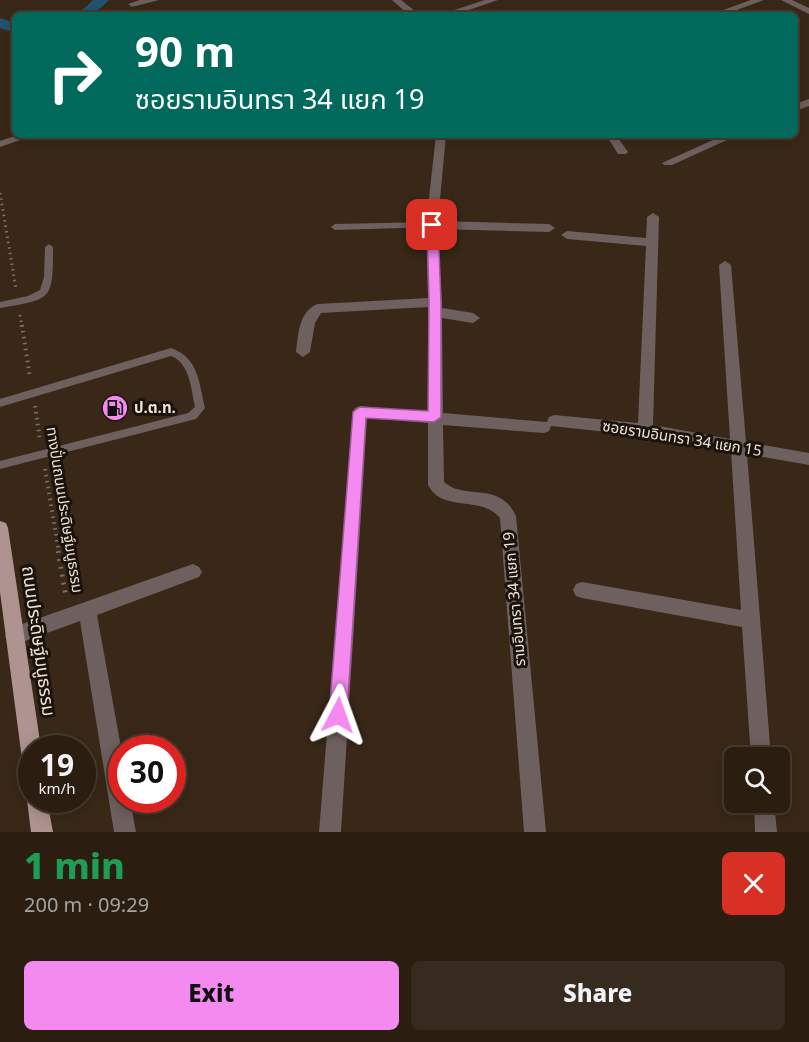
<!DOCTYPE html>
<meta charset="utf-8">
<style>
:root{--surface:#2b1e11;--page:#372b1f;--text:#f1f3f6;--muted:#a6a29f;--line:#473c31;--accent:#f489ef}
body{margin:0;font-family:Georgia,"Noto Sans Thai",serif;background:var(--page);color:var(--text);height:100vh;display:flex;flex-direction:column;font-size:22px;white-space:nowrap}
*{box-sizing:border-box;margin:0}
p{font-size:20px;color:var(--muted)}
.icon{flex:none;width:33px;height:33px;fill:none;stroke:currentColor;stroke-width:2;stroke-linecap:round;stroke-linejoin:round}
.map{position:relative;height:832px;overflow:hidden}
.drawer{display:flex;flex-direction:column;background:var(--surface);flex:1}
.drawer>*{flex:none}
.banner{position:absolute;left:12px;top:12px;width:786px;height:126px;border-radius:9px;box-shadow:0 3px 15px #0003,0 0 0 2px var(--line);background:#00695c;color:#fff;overflow:hidden}
.tools{position:absolute;left:724px;top:747px;display:grid;gap:12px}
.tools a{display:grid;place-items:center;width:66px;height:66px;border-radius:9px;background:var(--surface);box-shadow:0 3px 15px #0003,0 0 0 2px var(--line);font-size:30px}
.speed{position:absolute;left:18px;top:735px;display:flex;gap:12px;font-size:30px;font-weight:700;text-align:center}
.speed>*{display:grid;place-content:center;width:78px;height:78px;border-radius:50%;background:var(--surface);box-shadow:0 3px 15px #0003,0 0 0 2px var(--line);line-height:1}
.speed small{font-size:15px;font-weight:400}
.speed .limit{border:9px solid #d22;background:#fff;color:#111}
.pin{position:absolute;display:grid;place-items:center;width:51px;height:51px;color:#fff;margin:-26px;border-radius:12px;box-shadow:0 3px 9px #0006}
.me{position:absolute;width:66px;margin:-33px;rotate:4deg;stroke-linejoin:round;filter:drop-shadow(0 0 4px #0008)}
.turn{display:flex;align-items:center;gap:21px;height:126px;padding:0 24px;font-size:27px}
.turn .icon{width:78px;height:78px;stroke-width:2.5}
.turn b{display:block;font-size:42px;line-height:51px}
.round{display:grid;place-items:center;flex:none;width:63px;height:63px;border-radius:9px;background:var(--page)}
.overview{display:flex;align-items:center;justify-content:space-between;height:102px;padding:0 24px}
h1{font-size:36px;font-weight:800;line-height:45px;color:#1e9e55}
.button{display:flex;gap:12px;margin-top:auto;padding:12px 24px}
.button a{flex:1;height:69px;border-radius:9px;background:var(--accent);color:#111;font-size:24px;font-weight:800;line-height:69px;text-align:center}
.button a+a{background:var(--page);color:var(--text)}
.map>svg:first-child{display:block}
.lines{fill:none;stroke-linecap:round;stroke-linejoin:round}
.canal{fill:#24536e;fill-rule:evenodd}
.path-far2{stroke:#7e6f60;stroke-width:3;stroke-dasharray:1.5 4;stroke-linecap:butt}
.path-far1{stroke:#7e6f60;stroke-width:4;stroke-dasharray:1.5 4.5;stroke-linecap:butt}
.path{stroke:#7e6f60;stroke-width:4.5;stroke-dasharray:2 6;stroke-linecap:butt}
.service{fill:#6d605f;fill-rule:evenodd}
.minor{fill:#6d605f;fill-rule:evenodd}
.tertiary{fill:#6d605f;fill-rule:evenodd}
.primary{fill:#ae9390;fill-rule:evenodd}
.route{fill:#f489ef;stroke:#9f599b;stroke-width:1.5}
.labels{text-anchor:middle;dominant-baseline:central;stroke-width:6;stroke-linejoin:round;paint-order:stroke}
.poi-label{font-size:15px;font-weight:bold;fill:#efe4d9;stroke:#1a130b;text-anchor:start}
.street-label{font-size:15px;fill:#efe4d9;stroke:#1a130b}
.near-street-label{font-size:18px;fill:#efe4d9;stroke:#1a130b}
</style>
<div class="map">
<svg width="809" height="832" viewBox="0 0 809 832">
<rect width="100%" height="100%" fill="#392817"/>
<g class="lines">
<g class="canal">
<path d="M93 0H109L93 15H77Z"/>
<path d="M0 18 15 23V33L0 28Z"/>
</g>
<g class="path-far2">
<path d="M0 193 16 289"/>
<path d="M20 315 22 327"/>
</g>
<g class="path-far1">
<path d="M22 325 30 378"/>
<path d="M35 406 40 440"/>
<path d="M45 469 59 552"/>
</g>
<path class="path" d="M58 551 66 597"/>
<g class="service">
<path d="M731 8H735L747 15H739L731 10Z"/>
<path d="M432 222 436 225 435 227 335 230 331 227 335 224Z"/>
<path d="M49 244 53 247C53 301 52 299 0 308V302L28 296 40 290 44 277 45 247Z"/>
<path d="M171 348C199 358 199 383 205 408L196 419 0 469V461L188 413 195 407C191 389 190 363 171 356L0 407V399Z"/>
</g>
<g class="minor">
<path d="M140 0H159L132 7 128 4Z"/>
<path d="M392 0H401L420 15H409Z"/>
<path d="M485 0H498L454 15H439Z"/>
<path d="M751 0H764L723 15H709Z"/>
<path d="M809 99V106L795 111V104Z"/>
<path d="M18 135H35L0 147V141Z"/>
<path d="M436 135H446L438 221 549 224 555 228 549 232 438 229 442 308 473 313 480 318 473 323 442 318 443 413 547 422 549 417 554 415 638 423 646 246 567 239 561 235 567 231 646 238 647 217 653 213 659 217 653 425 730 439 719 265 725 261 731 265 746 442 809 453V465L747 454 771 758H751L742 627 582 598 576 596 573 590 576 584 582 582 741 610 731 451 645 436 551 426 549 431 544 433 443 425 444 482C465 501 499 480 516 516L546 832H524L500 518C482 495 442 513 428 485V423L367 418 341 832H319L353 412 355 408 360 406 428 412V307L321 313 315 323 310 352 303 357 296 352C298 336 299 310 318 304L428 298 426 225Z"/>
<path d="M606 135H616L628 152 626 154H618Z"/>
<path d="M724 135H738L672 165H664L662 163Z"/>
<path d="M193 564 199 567 202 572 199 577 97 615 122 753V800H130L136 832H114L80 621 14 645 8 642 5 636 8 630 14 627Z"/>
<path d="M754 802H774L777 832H755Z"/>
</g>
<path class="tertiary" d="M781 0H792L809 8V14Z"/>
<g class="primary">
<path d="M0 521 6 523 8 528 41 748H32V769L25 766 22 759 0 592Z"/>
<path d="M32 792V800H47L53 832H31L27 800Z"/>
</g>
</g>
<path class="route" d="M432 222 438 225 441 302V417L434 422 366 418 347 715 344 722 338 724 332 722 329 715 353 412 360 407 428 411 429 302 427 225Z"/>
<defs>
<g id="fuel-disc" transform="scale(1.35)"><circle r="9.5" fill="#f489ef" stroke="#1a130b"/><path d="M-5.5-6h7V0h2V4h1.3V-2.5L3-4.5l.8-.8L6-3V5H2.5V1h-1V6h-7ZM-4.2-4.7v3.2H.2V-4.7Z" fill="#111"/></g>
</defs>
<g fill-rule="evenodd">
<use href="#fuel-disc" x="115" y="408"/>
</g>
<g class="labels">
<g class="poi-label">
<text x="134" y="408">ป.ต.ท.</text>
</g>
<g class="street-label">
<text transform="translate(682 439) rotate(9)">ซอยรามอินทรา 34 แยก 15</text>
<text transform="translate(64 510) rotate(81)">ทางปั่นถนนประดิษฐ์มนูธรรม</text>
<text transform="translate(515 599) rotate(-95)">รามอินทรา 34 แยก 19</text>
</g>
<g class="near-street-label">
<text transform="translate(38 641) rotate(82)">ถนนประดิษฐ์มนูธรรม</text>
</g>
</g>
</svg>
<div class="tools">
<a><svg class="icon" aria-label="search" viewBox="0 0 24 24"><circle cx="10" cy="10" r="6"/><path d="M15 15l6 6"/></svg></a>
</div>
<div class="speed"><div>19<small>km/h</small></div><div class="limit">30</div></div>
<div class="pin" style="left:432px;top:225px;background:#d93025"><svg class="icon" aria-label="arrive" viewBox="0 0 24 24"><path d="M6 21V4h12l-3 4 3 4H6"/></svg></div>
<svg class="me" style="left:338px;top:715px" viewBox="-20 -20 40 40"><path d="M0-17L14 15 0 8-14 15z" fill="#f489ef" stroke="#fff" stroke-width="4"/></svg>
<div class="banner">
<div class="turn"><svg class="icon" aria-label="right" viewBox="0 0 24 24"><path d="M7 20v-9h11M14 6l5 5-5 5"/></svg><div><b>90 m</b>ซอยรามอินทรา 34 แยก 19</div></div>
</div>
</div>
<section class="drawer">
<div class="overview"><div><h1>1 min</h1><p>200 m · 09:29</p></div><a class="round" style="background:#d93025;color:#fff"><svg class="icon" aria-label="close" viewBox="0 0 24 24"><path d="M6 6l12 12M18 6L6 18"/></svg></a></div>
<div class="button"><a>Exit</a><a>Share</a></div>
</section>
